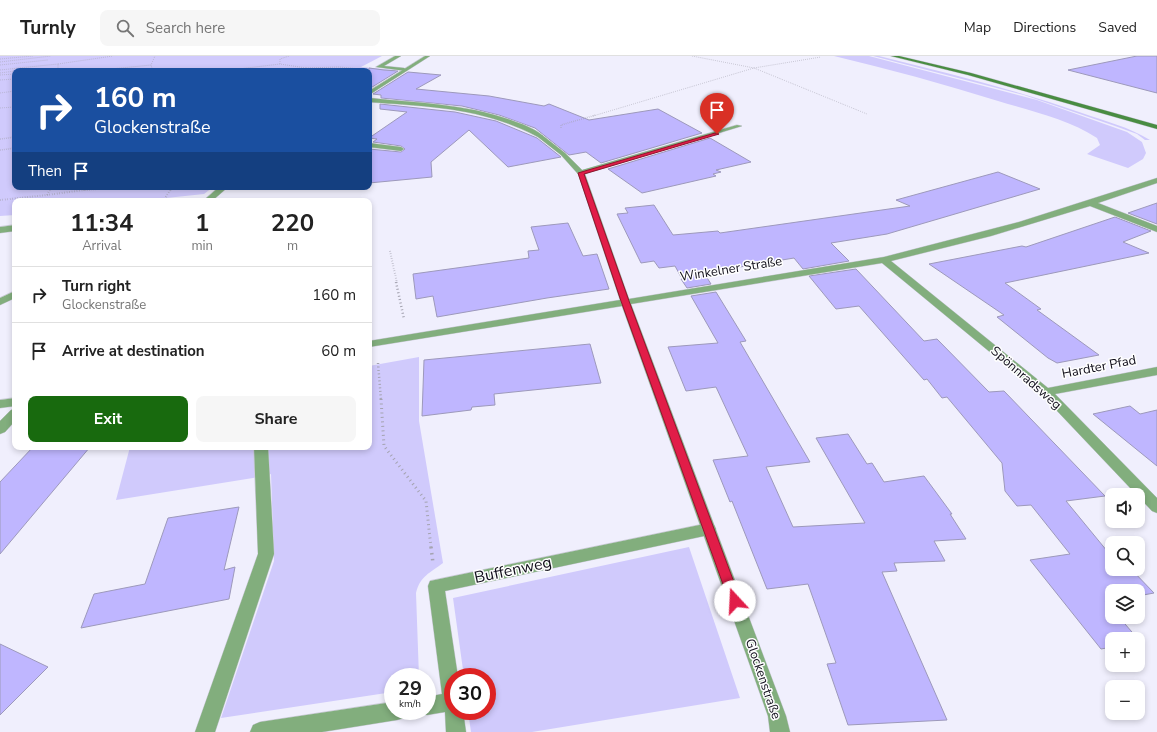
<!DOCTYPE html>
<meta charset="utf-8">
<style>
:root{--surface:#fff;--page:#f6f6f6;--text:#222;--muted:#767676;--line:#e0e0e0;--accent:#186a0e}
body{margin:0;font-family:"Nunito Sans",sans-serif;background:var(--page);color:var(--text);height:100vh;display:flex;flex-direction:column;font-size:15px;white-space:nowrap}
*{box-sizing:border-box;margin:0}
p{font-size:13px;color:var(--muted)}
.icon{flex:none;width:22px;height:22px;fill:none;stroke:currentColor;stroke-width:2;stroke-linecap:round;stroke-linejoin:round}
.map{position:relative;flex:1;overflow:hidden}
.drawer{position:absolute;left:12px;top:142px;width:360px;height:252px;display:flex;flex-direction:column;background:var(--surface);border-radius:8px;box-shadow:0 2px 6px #0003}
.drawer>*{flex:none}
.guide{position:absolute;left:12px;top:12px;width:360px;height:122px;border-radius:8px;box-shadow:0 2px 6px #0003;background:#1a4fa0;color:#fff;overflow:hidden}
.buttons{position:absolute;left:1105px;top:432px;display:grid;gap:8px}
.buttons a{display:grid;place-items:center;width:40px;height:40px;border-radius:8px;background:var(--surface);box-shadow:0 2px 6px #0003;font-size:20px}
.speed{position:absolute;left:384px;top:612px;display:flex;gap:8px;font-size:20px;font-weight:700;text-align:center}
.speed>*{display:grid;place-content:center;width:52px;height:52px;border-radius:50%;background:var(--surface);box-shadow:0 2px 6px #0003;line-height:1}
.speed small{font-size:10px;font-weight:400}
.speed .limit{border:6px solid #d22;background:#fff;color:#111}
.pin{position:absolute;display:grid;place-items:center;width:34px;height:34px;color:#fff;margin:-41px -17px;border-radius:50% 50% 50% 0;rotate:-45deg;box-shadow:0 0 4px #0007}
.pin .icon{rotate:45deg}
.me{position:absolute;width:44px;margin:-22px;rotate:340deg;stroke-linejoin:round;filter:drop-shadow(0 0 3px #0008)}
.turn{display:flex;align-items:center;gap:14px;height:84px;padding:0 16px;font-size:18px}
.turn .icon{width:52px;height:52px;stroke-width:2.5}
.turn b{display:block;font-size:28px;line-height:34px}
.then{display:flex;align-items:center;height:38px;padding:0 16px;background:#0003;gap:8px;font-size:15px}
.eta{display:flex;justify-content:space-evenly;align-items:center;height:68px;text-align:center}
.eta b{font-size:24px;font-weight:700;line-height:28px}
.cta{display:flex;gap:8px;margin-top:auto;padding:8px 16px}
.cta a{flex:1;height:46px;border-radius:8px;background:var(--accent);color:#fff;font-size:16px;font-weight:700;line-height:46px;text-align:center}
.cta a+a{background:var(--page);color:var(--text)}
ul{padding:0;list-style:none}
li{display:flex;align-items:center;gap:12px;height:56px;padding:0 16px;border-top:1px solid var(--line)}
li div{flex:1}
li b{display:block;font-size:15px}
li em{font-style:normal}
header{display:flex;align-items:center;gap:24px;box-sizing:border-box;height:56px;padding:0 20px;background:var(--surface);border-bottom:1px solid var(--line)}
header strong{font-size:19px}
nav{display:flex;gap:22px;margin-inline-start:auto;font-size:14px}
.search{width:280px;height:36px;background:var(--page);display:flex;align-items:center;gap:10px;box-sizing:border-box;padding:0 14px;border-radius:8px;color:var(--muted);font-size:15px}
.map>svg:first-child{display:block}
.green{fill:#d0cafc}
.building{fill:#bfb6ff;stroke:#9d99bb}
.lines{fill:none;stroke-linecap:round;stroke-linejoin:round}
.service-casing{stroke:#cccbd9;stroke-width:1}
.minor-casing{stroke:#cccbd9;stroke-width:1}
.secondary-casing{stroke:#cccbd9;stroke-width:1}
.path-far5{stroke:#a4a3b0;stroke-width:1;stroke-dasharray:0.5 1.5;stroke-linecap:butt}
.path-far4{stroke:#a4a3b0;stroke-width:1.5;stroke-dasharray:0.5 1.5;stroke-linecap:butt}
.path-far3{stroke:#a4a3b0;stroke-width:2;stroke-dasharray:0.5 2;stroke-linecap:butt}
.path-far2{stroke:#a4a3b0;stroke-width:2.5;stroke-dasharray:1 2.5;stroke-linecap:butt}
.path-far1{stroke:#a4a3b0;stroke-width:3;stroke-dasharray:1 3.5;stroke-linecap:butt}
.path{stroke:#a4a3b0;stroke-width:3.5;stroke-dasharray:1.5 4.5;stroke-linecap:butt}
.service{fill:#82ae7d;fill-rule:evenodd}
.minor{fill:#82ae7d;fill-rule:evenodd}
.secondary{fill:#498c42;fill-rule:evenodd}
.route{fill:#e11d48;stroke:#92132f}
.labels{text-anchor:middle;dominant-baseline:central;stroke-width:3;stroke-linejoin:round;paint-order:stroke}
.street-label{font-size:13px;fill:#110f1b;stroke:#fefefe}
.near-street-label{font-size:16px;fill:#110f1b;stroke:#fefefe}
</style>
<header>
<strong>Turnly</strong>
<div class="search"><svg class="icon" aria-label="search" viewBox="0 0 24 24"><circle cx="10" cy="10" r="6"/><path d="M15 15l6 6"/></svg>Search here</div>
<nav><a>Map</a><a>Directions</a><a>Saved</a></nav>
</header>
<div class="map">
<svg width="1157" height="676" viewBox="0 0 1157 676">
<rect width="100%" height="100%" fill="#f0effd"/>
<g class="green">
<path d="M0 0H382L361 11 396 14 369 31V15H15V131H213L204 138 138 145H15V159L0 160Z"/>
<path d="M834 0H869L1037 44 1127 76 1142 86 1146 97 1143 103 1128 112 1087 98 1100 89 1097 82C1068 63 1031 55 998 45 944 28 889 13 834 0Z"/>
<path d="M873 0H879C947 17 1016 34 1082 57 1105 65 1129 71 1150 84H1145L1137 78 1115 70 1024 39Z"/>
<path d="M419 301V365L443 507C430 517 420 520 416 537L419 621H393V636L221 662 274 505 271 418 253 422 116 444 130 391H369V310Z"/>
<path d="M689 491 740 642 532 676H471L468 655H487V621H464L453 542Z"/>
</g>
<g class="building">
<path d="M1137 0H1157V37L1068 14Z"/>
<path d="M369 12 384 14 398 15 369 33Z"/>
<path d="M408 16 441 19 416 33 489 40 544 50 549 48 589 64 658 53 702 77 601 107 586 96 569 99 535 72 499 59 462 50 381 42V39L373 38Z"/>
<path d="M380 48 455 56 496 65 537 82 561 101 508 111 469 74 431 106 432 121 369 127V93L401 96 405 93 401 90 373 86 377 83 369 82 407 56 380 53Z"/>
<path d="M710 82 751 106 716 114 721 116 713 118 716 120 642 137 608 113Z"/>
<path d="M998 116 1040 133 887 178 831 187 849 205 803 213 794 202 704 217 711 228 687 232 681 223 686 220 681 221 675 210 659 212 654 205 641 207 617 158 628 157 625 152 654 149 673 179 718 175 720 177 910 150 896 144Z"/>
<path d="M1157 147V168L1128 157Z"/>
<path d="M1115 161 1151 175 1123 186 1149 197 1005 227 1041 253 1037 254 1099 299 1057 307 1048 302 997 261 1004 259 929 208 1022 190 1026 191Z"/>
<path d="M568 167 583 200 597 198 609 233 547 242 437 261 433 240 416 243 413 218 529 202 528 195 539 194 531 171Z"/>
<path d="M856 213 924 285 937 283 989 336 1004 335 1105 440 1066 445 1112 501V513H1131L1154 537 1138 540V535H1112V544L1105 545 1112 553V561H1119L1138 583H1112V591L1101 593 1030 504 1070 498 1031 449 1017 450 1005 435 1002 407 947 341 942 342 927 323 924 324 859 250 836 253 809 220Z"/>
<path d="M716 236 746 285 740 286 810 406 766 411 793 471 865 467 816 382 848 378 867 408 872 407 884 426 924 420 952 458H950L966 483 934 485 945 505 894 507 897 515 882 516 947 664 848 669 827 608 836 607 808 528 767 533 732 445 730 446 713 404 748 400 716 331 686 335 668 291 718 287 691 240Z"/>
<path d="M590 288 601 327 494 338 495 349 472 351 471 354 422 360 424 304Z"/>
<path d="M1130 350 1140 358 1157 354V410L1093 358Z"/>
<path d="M33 391H90L0 498V426Z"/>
<path d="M239 451 224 514 235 511 229 543 81 572 94 538 145 528 168 462Z"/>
<path d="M0 588 48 611 0 659Z"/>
</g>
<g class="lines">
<g class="service-casing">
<g id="service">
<path d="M395 0H401L384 10 404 12 407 14 406 15 376 11Z"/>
<path d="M369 42C419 47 469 48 516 66 525 69 537 74 543 80L538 81C481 51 431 51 369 46Z"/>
<path d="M369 87 401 91 404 93 401 95 369 91Z"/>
<path d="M15 235V242L0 249V242Z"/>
<path d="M254 391H268L274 498 215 676H195L258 498Z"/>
<path d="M709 467 714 469 716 473 714 477 709 479 445 535 458 621H453V655H463L466 676H446L445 656 427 659 420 657V655H427V641L442 638 428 530 430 525Z"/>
<path d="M393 646V655H406L404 662 397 664 322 676H250L253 669 260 666Z"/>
</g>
</g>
<g class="minor-casing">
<g id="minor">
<path d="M425 0H430L369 39V35Z"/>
<path d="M737 69 742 70 585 118 629 243 884 201 1019 166 1157 122V127L1098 147 1157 170V176L1090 150 991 180 891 205 1048 332 1157 311V319L1055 338 1157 442V457L1152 455 1042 339 882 207 631 248 786 660 790 676H770L768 660 622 250 369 291V285L620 244 578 118 561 99 538 81V79H542L565 97 582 114Z"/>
<path d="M219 131H228L212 145H203Z"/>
<path d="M15 169V175L0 177V171Z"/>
<path d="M15 342V350L0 352V344Z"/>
<path d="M15 353V365L5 376 0 378V365L11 354Z"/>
</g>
</g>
<g class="secondary-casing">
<path id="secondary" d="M891 0H899L971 17 1157 69V73L968 19Z"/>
</g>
<g class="path-far5">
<path d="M289 0 280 3V8L306 12 297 15"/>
<path d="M692 0 754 12 867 58"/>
<path d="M0 3 33 0"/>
<path d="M0 6 51 0"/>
<path d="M58 8 113 0"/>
<path d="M0 9 48 4"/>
<path d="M306 12 339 11 361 13"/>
<path d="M0 14 58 8V15"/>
<path d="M17 15 41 13 40 15"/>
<path d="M91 15 151 9"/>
<path d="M153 15 151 9 155 0"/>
<path d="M222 15 280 8"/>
<path d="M0 17 15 15"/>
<path d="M0 19 15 18"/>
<path d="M0 24 15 23"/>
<path d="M0 37 15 35"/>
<path d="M0 52 15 51"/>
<path d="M593 60 754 12 821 1"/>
</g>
<g class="path-far4">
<path d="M561 72V69L596 59"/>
<path d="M0 83 15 81"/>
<path d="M0 94 15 92"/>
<path d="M151 131 172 132"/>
<path d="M50 134 51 131"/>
<path d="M83 134 143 131"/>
<path d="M171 134 172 132"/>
</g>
<g class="path-far3">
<path d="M47 139 91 133"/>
<path d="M0 144 47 139 50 133"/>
<path d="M163 145 171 133"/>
<path d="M390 195 397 227"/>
</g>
<g class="path-far2">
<path d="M396 226 404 263"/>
<path d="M378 307 381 344"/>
</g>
<path class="path-far1" d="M381 343 384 390 426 445 431 492"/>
<path class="path" d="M431 491 433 507"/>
<use href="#service" class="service"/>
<use href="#minor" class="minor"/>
<use href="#secondary" class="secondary"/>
</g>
<path class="route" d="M715 77 719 78 584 118 629 245 741 545 739 549 735 551 731 549 729 545 621 245 578 117Z"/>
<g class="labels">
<g class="street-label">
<text transform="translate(731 213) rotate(-9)">Winkelner Straße</text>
<text transform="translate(1099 311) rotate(-11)">Hardter Pfad</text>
<text transform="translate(1026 322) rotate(41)">Spönnradsweg</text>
<text transform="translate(763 623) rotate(71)">Glockenstraße</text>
</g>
<g class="near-street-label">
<text transform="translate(513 514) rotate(-12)">Buffenweg</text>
</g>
</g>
</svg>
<div class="buttons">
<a><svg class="icon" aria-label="sound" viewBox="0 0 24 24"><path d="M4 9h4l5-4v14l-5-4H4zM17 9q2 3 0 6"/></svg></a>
<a><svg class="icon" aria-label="search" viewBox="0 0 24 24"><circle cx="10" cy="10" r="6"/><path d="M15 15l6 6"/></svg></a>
<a><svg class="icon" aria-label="layers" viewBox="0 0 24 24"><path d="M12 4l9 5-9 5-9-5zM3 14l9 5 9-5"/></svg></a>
<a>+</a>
<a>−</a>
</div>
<div class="speed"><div>29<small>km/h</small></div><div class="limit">30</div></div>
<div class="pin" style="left:717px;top:78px;background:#d93025"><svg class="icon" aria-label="arrive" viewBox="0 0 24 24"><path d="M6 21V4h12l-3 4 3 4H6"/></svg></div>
<svg class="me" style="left:735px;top:545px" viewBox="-20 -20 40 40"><circle r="19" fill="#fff"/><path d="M0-13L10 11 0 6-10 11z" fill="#e11d48"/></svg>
<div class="guide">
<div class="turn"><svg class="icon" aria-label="right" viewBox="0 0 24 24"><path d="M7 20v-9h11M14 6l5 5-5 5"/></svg><div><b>160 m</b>Glockenstraße</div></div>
<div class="then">Then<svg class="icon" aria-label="arrive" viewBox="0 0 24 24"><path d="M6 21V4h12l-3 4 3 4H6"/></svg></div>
</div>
<section class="drawer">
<div class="eta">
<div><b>11:34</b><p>Arrival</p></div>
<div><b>1</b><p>min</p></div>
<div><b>220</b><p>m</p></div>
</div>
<ul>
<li><svg class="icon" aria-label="right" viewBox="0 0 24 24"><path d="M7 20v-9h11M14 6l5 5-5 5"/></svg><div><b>Turn right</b><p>Glockenstraße</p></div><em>160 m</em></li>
<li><svg class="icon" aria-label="arrive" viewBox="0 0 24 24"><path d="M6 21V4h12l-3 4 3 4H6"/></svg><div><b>Arrive at destination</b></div><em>60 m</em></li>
</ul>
<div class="cta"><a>Exit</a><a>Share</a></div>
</section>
</div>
